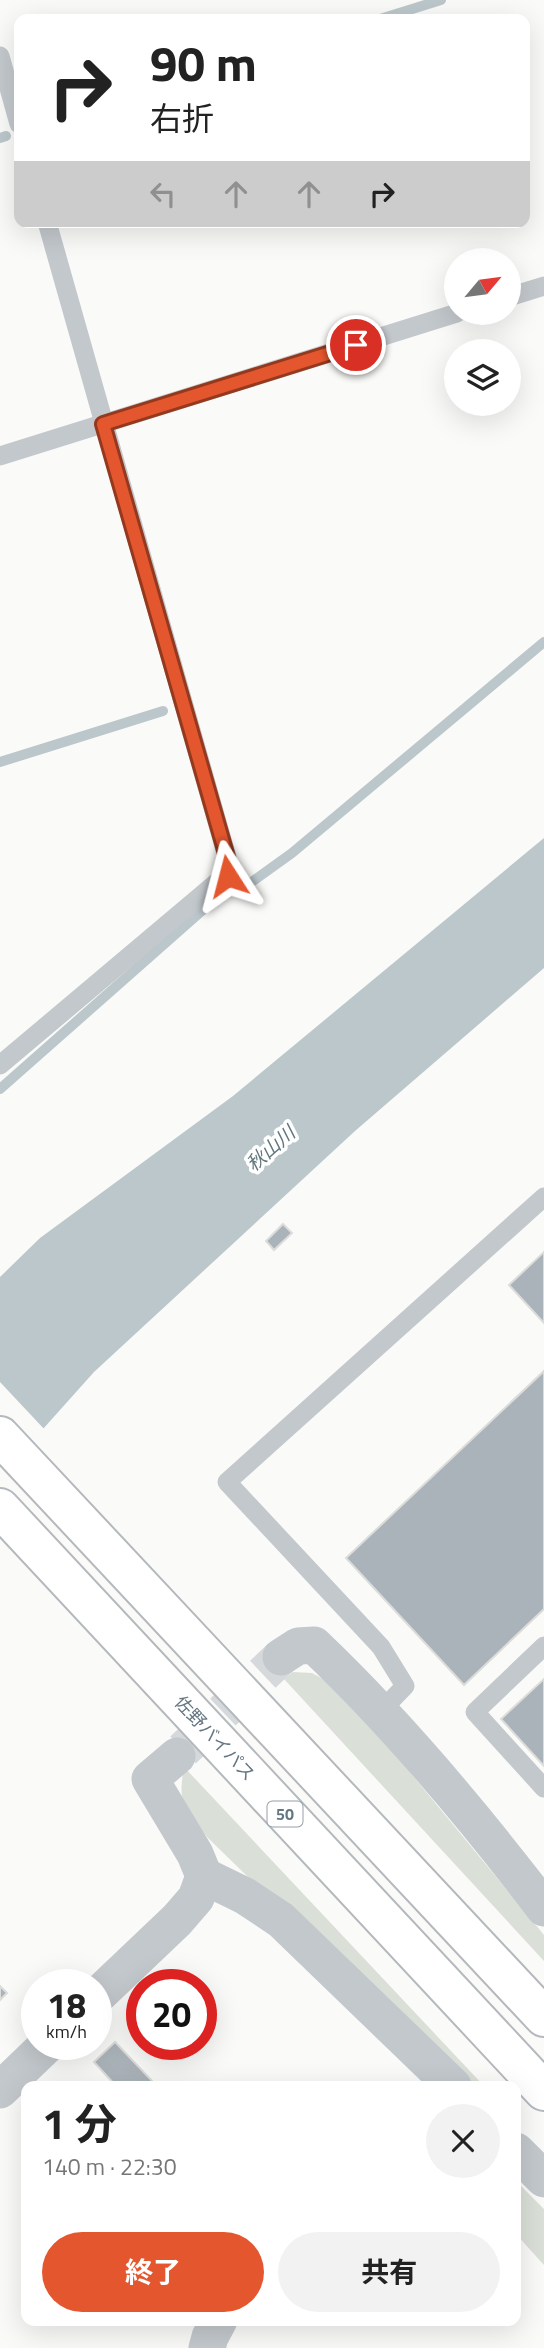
<!DOCTYPE html>
<html lang="ja">
<meta charset="utf-8">
<style>
:root{--surface:#fff;--page:#f2f2f2;--text:#222;--muted:#767676;--accent:#e4572e}
body{margin:0;font-family:"Titillium Web","Noto Sans JP",sans-serif;background:var(--page);color:var(--text);height:100vh;display:flex;flex-direction:column;font-size:26px;white-space:nowrap}
*{box-sizing:border-box;margin:0}
p{font-size:23px;color:var(--muted)}
.icon{flex:none;width:38px;height:38px;fill:none;stroke:currentColor;stroke-width:2;stroke-linecap:round;stroke-linejoin:round}
.map{position:relative;flex:1;overflow:hidden}
.drawer{position:absolute;left:21px;top:2081px;width:500px;height:245px;display:flex;flex-direction:column;background:var(--surface);border-radius:14px;box-shadow:0 7px 28px #0002}
.drawer>*{flex:none}
.hud{position:absolute;left:14px;top:14px;width:516px;height:214px;border-radius:14px;box-shadow:0 7px 28px #0002;background:#fff;color:var(--text);overflow:hidden}
.needle{width:46px;rotate:61deg}
.fabs{position:absolute;left:444px;top:248px;display:grid;gap:14px}
.fabs a{display:grid;place-items:center;width:77px;height:77px;border-radius:50%;background:var(--surface);box-shadow:0 7px 28px #0002;font-size:35px}
.speed{position:absolute;left:21px;top:1969px;display:flex;gap:14px;font-size:35px;font-weight:700;text-align:center}
.speed>*{display:grid;place-content:center;width:91px;height:91px;border-radius:50%;background:var(--surface);box-shadow:0 7px 28px #0002;line-height:1}
.speed small{font-size:18px;font-weight:400}
.speed .limit{border:10px solid #d22;background:#fff;color:#111}
.pin{position:absolute;display:grid;place-items:center;width:60px;height:60px;color:#fff;margin:-30px;border:4px solid #fff;border-radius:50%;box-shadow:0 2px 7px #0007}
.me{position:absolute;width:77px;margin:-38px;rotate:351deg;stroke-linejoin:round;filter:drop-shadow(0 0 5px #0008)}
.turn{display:flex;align-items:center;gap:24px;height:147px;padding:0 21px;font-size:32px}
.turn .icon{width:91px;height:91px;stroke-width:2.5}
.turn b{display:block;font-size:49px;line-height:60px}
.lanes{display:flex;align-items:center;height:66px;padding:0 21px;background:#0003;justify-content:center;gap:35px;direction:ltr}
.lanes .off{opacity:.35}
.round{display:grid;place-items:center;flex:none;width:74px;height:74px;border-radius:37px;background:var(--page)}
.head{display:flex;align-items:center;justify-content:space-between;height:119px;padding:0 21px}
h1{font-size:42px;font-weight:700;line-height:52px}
.action{display:flex;gap:14px;margin-top:auto;padding:14px 21px}
.action a{flex:1;height:80px;border-radius:42px;background:var(--accent);color:#fff;font-size:28px;font-weight:700;line-height:80px;text-align:center}
.action a+a{background:var(--page);color:var(--text)}
.map>svg:first-child{display:block}
.green{fill:#dadfd7}
.water{fill:#bbc7cb}
.pier{fill:#fafaf8}
.lines{fill:none;stroke-linecap:round;stroke-linejoin:round}
.stream{stroke:#bbc7cb;stroke-width:10}
.building{fill:#aab3b9;stroke:#dcdcda;stroke-width:2}
.minor-tunnel{stroke:#d5d9db;stroke-width:37;stroke-dasharray:37 18;stroke-linecap:butt}
.trunk-casing{stroke:#b4b9bd;stroke-width:42}
.service{stroke:#c3c8cc;stroke-width:19}
.minor{stroke:#c3c8cc;stroke-width:37}
.trunk{stroke:#fff;stroke-width:38}
.route-casing{stroke:#94391e;stroke-width:18}
.route{stroke:#e4572e;stroke-width:12}
.labels{text-anchor:middle;dominant-baseline:central;stroke-width:7;stroke-linejoin:round;paint-order:stroke}
.shield{fill:#fff;stroke:#939fa8;stroke-width:2}
.shield-label{font-size:16px;font-weight:bold;fill:#657683}
.street-label{font-size:18px;fill:#657683;stroke:#fff}
.water-label{font-size:19px;font-style:italic;fill:#60757c;stroke:#fff}
</style>
<div class="map">
<svg width="544" height="2348" viewBox="0 0 544 2348">
<rect width="100%" height="100%" fill="#fafaf8"/>
<g class="green">
<path d="M293 1672 312 1673 325 1680 394 1753 544 1935V1961L284 1679Z"/>
<path d="M184 1767 484 2086H462L208 1838C185 1808 177 1805 184 1767Z"/>
<path d="M516 2181 544 2209V2265L516 2234Z"/>
</g>
<path class="water" d="M544 838V968L355 1131 94 1372 0 1477V1277L40 1238 233 1096Z"/>
<path class="pier" d="M0 1382 46 1431 0 1481Z"/>
<g class="lines">
<g class="stream">
<path d="M380 19 441 0"/>
<path d="M0 138 6 136"/>
<path d="M0 762 163 711"/>
<path d="M253 881 292 853 544 642"/>
<path d="M0 1089 205 908"/>
</g>
</g>
<g class="building">
<path d="M283 1224 292 1233 274 1250 266 1241Z"/>
<path d="M544 1252V1323L509 1285Z"/>
<path d="M544 1371V1609L464 1685 346 1558Z"/>
<path d="M544 1679V1766L501 1719Z"/>
<path d="M0 1986 7 1993 0 2000Z"/>
<path d="M115 2042 155 2084 152 2086H116L94 2062Z"/>
</g>
<g class="lines">
<path class="minor-tunnel" d="M183 1750 281 1657"/>
<g class="trunk-casing">
<g id="trunk">
<path d="M0 1436 544 2017"/>
<path d="M0 1508 544 2091"/>
</g>
</g>
<g class="service">
<path d="M0 56 19 124"/>
<path d="M509 297 544 286"/>
<path d="M0 456 457 313"/>
<path d="M0 1065 216 883 228 876 227 857 47 222"/>
<path d="M544 1646 475 1712 544 1788"/>
<path d="M380 1712 405 1686 381 1647 227 1482 544 1197"/>
</g>
<g class="minor">
<path d="M281 1657 298 1646 314 1645C398 1725 474 1816 544 1908"/>
<path d="M204 1876 245 1896 281 1920 453 2086"/>
<path d="M96 1997 177 1920 196 1898 204 1876 195 1854 150 1779 177 1756"/>
<path d="M0 2090 48 2044"/>
<path d="M516 2151 544 2179"/>
<path d="M207 2348 210 2337 219 2320"/>
</g>
<use href="#trunk" class="trunk"/>
</g>
<g class="lines">
<g class="route-casing">
<path id="route" d="M228 876 227 857 103 424 356 345"/>
</g>
<use href="#route" class="route"/>
</g>
<g class="labels">
<rect class="shield" x="267.5" y="1801.5" width="35" height="25" rx="5"/>
<g class="shield-label">
<text x="285" y="1814">50</text>
</g>
<g class="street-label">
<text transform="translate(215 1738) rotate(47)">佐野バイパス</text>
</g>
<g class="water-label">
<text transform="translate(270 1148) rotate(-41)">秋山川</text>
</g>
</g>
</svg>
<div class="fabs">
<a><svg class="needle" viewBox="-14 -14 28 28"><path d="M0-13l5 13h-10z" fill="#e53935"/><path d="M0 13l5-13h-10z" fill="#767676"/></svg></a>
<a><svg class="icon" aria-label="layers" viewBox="0 0 24 24"><path d="M12 4l9 5-9 5-9-5zM3 14l9 5 9-5"/></svg></a>
</div>
<div class="speed"><div>18<small>km/h</small></div><div class="limit">20</div></div>
<div class="pin" style="left:356px;top:345px;background:#d93025"><svg class="icon" aria-label="arrive" viewBox="0 0 24 24"><path d="M6 21V4h12l-3 4 3 4H6"/></svg></div>
<svg class="me" style="left:228px;top:876px" viewBox="-20 -20 40 40"><path d="M0-17L14 15 0 8-14 15z" fill="#e4572e" stroke="#fff" stroke-width="4"/></svg>
<div class="hud">
<div class="turn"><svg class="icon" aria-label="right" viewBox="0 0 24 24"><path d="M7 20v-9h11M14 6l5 5-5 5"/></svg><div><b>90 m</b>右折</div></div>
<div class="lanes"><svg class="icon off" aria-label="left" viewBox="0 0 24 24"><path d="M17 20v-9H6M10 6l-5 5 5 5"/></svg><svg class="icon off" aria-label="ahead" viewBox="0 0 24 24"><path d="M12 20V5M6 11l6-6 6 6"/></svg><svg class="icon off" aria-label="ahead" viewBox="0 0 24 24"><path d="M12 20V5M6 11l6-6 6 6"/></svg><svg class="icon" aria-label="right" viewBox="0 0 24 24"><path d="M7 20v-9h11M14 6l5 5-5 5"/></svg></div>
</div>
<section class="drawer">
<div class="head"><div><h1>1 分</h1><p>140 m · 22:30</p></div><a class="round"><svg class="icon" aria-label="close" viewBox="0 0 24 24"><path d="M6 6l12 12M18 6L6 18"/></svg></a></div>
<div class="action"><a>終了</a><a>共有</a></div>
</section>
</div>
